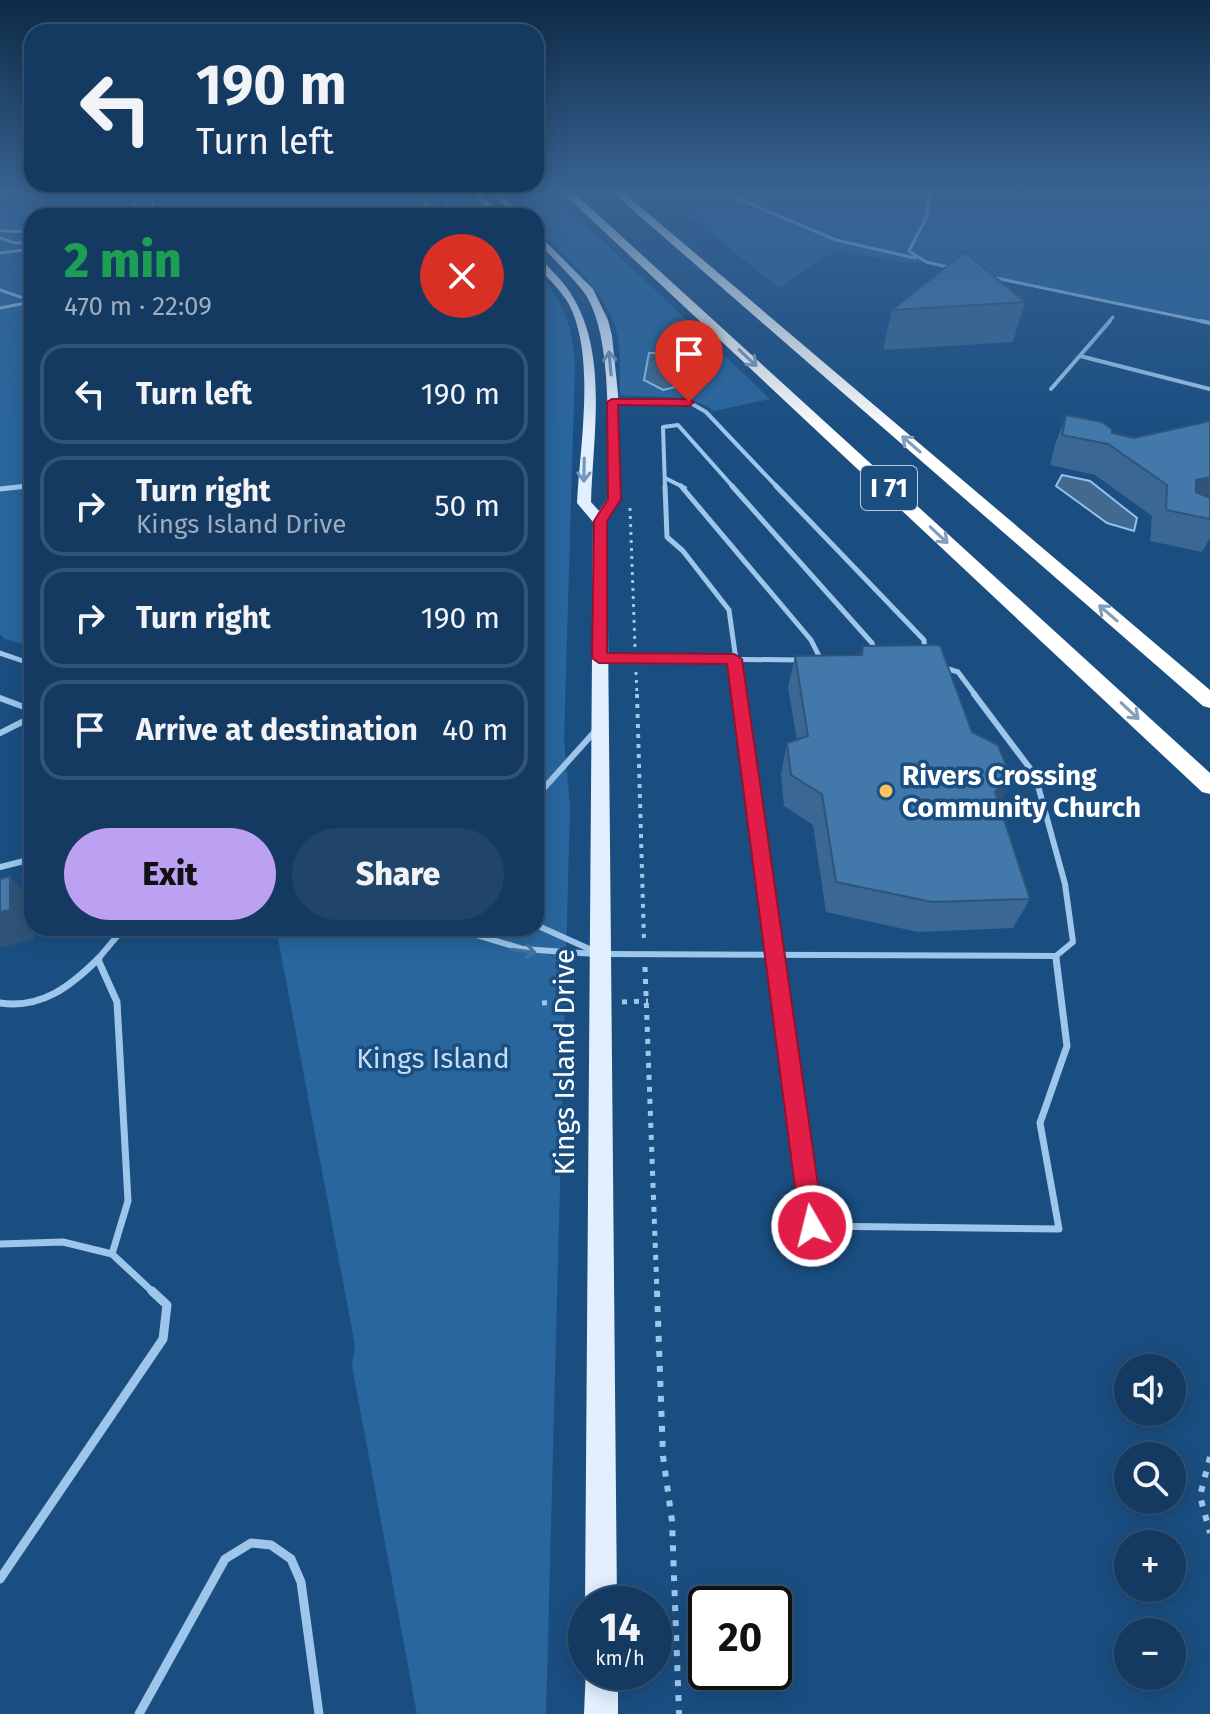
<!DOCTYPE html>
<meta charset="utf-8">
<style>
:root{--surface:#143a61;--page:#21456a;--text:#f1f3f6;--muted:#9dadbd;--line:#335476;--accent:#bca0f2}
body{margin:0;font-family:"Fira Sans",sans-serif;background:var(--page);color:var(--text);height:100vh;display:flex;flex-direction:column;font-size:30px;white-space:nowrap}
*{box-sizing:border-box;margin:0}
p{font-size:26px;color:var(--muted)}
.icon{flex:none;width:44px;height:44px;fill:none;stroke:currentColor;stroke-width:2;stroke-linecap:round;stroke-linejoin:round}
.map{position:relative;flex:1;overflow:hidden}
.side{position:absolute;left:24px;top:208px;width:520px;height:728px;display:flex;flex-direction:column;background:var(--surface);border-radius:24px;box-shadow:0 4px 20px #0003,0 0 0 2px var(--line)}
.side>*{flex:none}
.guide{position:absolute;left:24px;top:24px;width:520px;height:168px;border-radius:24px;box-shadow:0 4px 20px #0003,0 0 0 2px var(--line);background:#143a61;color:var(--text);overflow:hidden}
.controls{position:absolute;left:1114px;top:1354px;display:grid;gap:16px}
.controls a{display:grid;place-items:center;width:72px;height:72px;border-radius:50%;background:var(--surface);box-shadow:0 4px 20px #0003,0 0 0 2px var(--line);font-size:40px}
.speed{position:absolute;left:568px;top:1586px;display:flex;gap:16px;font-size:40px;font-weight:700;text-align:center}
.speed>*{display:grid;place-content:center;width:104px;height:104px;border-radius:50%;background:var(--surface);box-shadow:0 4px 20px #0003,0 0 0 2px var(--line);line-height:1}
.speed small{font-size:20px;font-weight:400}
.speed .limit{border:4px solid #111;border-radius:12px;background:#fff;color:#111}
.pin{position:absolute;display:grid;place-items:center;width:68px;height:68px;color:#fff;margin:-82px -34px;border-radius:50% 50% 50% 0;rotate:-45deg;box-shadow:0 0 8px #0007}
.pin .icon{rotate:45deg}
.me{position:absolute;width:88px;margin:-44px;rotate:352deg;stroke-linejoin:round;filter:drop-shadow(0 0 6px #0008)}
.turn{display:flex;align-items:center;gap:28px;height:168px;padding:0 40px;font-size:36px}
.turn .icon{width:104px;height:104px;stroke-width:2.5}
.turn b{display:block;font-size:56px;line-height:68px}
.round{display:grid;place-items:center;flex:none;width:84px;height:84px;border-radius:42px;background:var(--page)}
.head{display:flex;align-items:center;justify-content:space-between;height:136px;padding:0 40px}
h1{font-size:48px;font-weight:800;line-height:60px;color:#1e9e55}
.action{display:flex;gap:16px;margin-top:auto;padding:16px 40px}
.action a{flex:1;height:92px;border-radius:48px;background:var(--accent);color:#111;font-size:32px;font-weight:800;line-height:92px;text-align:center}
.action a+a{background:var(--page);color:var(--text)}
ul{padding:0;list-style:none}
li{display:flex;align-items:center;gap:24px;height:100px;margin:0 16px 12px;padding:0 24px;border:4px solid var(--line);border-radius:24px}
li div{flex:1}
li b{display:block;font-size:30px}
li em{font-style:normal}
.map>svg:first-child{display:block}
.green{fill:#29669e}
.water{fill:#42698f;stroke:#91c2ed;stroke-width:2}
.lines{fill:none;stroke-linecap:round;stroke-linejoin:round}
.path-far3{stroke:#9ec6ea;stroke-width:3;stroke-dasharray:3 5;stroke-linecap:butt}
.path-far2{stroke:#9ec6ea;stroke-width:4;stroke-dasharray:4 6;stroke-linecap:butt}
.path-far1{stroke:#9ec6ea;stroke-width:5;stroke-dasharray:5 7;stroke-linecap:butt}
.path{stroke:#9ec6ea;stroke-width:6;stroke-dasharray:6 9;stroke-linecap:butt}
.service-far5{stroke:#9ec6ea;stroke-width:3}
.service-far4{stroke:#9ec6ea;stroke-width:4}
.service-far3{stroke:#9ec6ea;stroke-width:5}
.service-far2{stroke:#9ec6ea;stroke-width:6}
.service-far1{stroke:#9ec6ea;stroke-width:7}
.service{stroke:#9ec6ea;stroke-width:9}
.primary{fill:#e2efff;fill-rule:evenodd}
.motorway{fill:#fff;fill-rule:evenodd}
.wall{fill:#3a6793}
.shaded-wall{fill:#2f5478}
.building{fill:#4378ab;stroke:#2f5478;stroke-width:2}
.oneway{stroke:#819eba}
.oneway2{stroke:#7496ba}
.oneway3{stroke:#4272a0}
.route{fill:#e11d48;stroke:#92132f;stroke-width:2}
.poi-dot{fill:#fdc35a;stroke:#1a4e81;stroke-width:3}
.labels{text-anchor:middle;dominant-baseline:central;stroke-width:7;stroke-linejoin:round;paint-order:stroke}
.shield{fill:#1a4e81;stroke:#bacad9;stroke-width:2}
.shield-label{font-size:26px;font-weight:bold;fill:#fff}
.poi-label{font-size:28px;font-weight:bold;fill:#fff;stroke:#1a4e81;text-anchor:start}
.park-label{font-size:28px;fill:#c3def8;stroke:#1a4e81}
.street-label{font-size:28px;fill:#fff;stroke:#1a4e81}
</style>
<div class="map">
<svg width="1210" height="1714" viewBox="0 0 1210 1714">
<rect width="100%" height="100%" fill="#1a4e81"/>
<g class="green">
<path d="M0 192H468L489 216H32V647L5 639 0 634Z"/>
<path d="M502 192H552L770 399 714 411C687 391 652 399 620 395 619 373 622 347 615 326 602 287 564 256 536 228V216H525Z"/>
<path d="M660 192H1210V323L926 262 902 263 837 250 779 288Z"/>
<path d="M536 269C563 303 572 322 575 365L564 739 570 806 546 1714H417L352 1366 355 1345 276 928H536Z"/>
</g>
<g class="water">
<path d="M649 353H656L680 380V386L663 390 644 380Z"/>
<path d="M1062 475 1090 481 1137 518 1134 531 1107 523 1056 486Z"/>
</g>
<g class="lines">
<g class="path-far3">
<path d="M630 508 635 647"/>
<path d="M636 672 637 696"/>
</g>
<path class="path-far2" d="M637 694 644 942"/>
<g class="path-far1">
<path d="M645 967 657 1293"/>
<path d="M622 1002 648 1001"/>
<path d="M542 1003 577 1002"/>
</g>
<g class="path">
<path d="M657 1291 663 1456 672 1521 679 1714"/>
<path d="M1210 1457 1200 1496 1210 1533"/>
</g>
<g class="service-far5">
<path d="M132 192 137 216"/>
<path d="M150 192 156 216"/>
<path d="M424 192 422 199 438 216"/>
<path d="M436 192 459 216"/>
<path d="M722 192 836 240 915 258"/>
<path d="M929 192 927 216 909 251 926 262 952 268"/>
<path d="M0 231 32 232"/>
<path d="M0 238 15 243 32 242"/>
<path d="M0 253 32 249"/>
<path d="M991 277 1210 323"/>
<path d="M0 290 32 301"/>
<path d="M0 308 31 302"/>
<path d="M1108 323 1113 317"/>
</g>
<g class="service-far4">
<path d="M1201 321 1210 323"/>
<path d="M1080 356 1210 389"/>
<path d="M1051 389 1110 321"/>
<path d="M613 402H689L706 412 778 488"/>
<path d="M665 478 685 488"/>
<path d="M11 488 32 485"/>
<path d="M665 488 663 427 678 425 734 488"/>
</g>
<g class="service-far3">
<path d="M665 486 667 537 683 551 729 610 741 696"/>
<path d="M681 486 811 640 821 660"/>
<path d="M732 486 872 643 875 654"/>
<path d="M776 486 924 640 925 654"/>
<path d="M0 489 27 486"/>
<path d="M0 653 32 664"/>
<path d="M603 658 800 660"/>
<path d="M942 667 958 672 976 696"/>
</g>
<g class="service-far2">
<path d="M740 694 776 960"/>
<path d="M0 698 32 710"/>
<path d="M0 733 32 717"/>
<path d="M536 791 545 787 597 729"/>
<path d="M0 867 32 859"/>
<path d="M536 925 596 952"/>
<path d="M453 928 523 949 595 954"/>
<path d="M606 954 1056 956 1073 942 1065 884 1035 775 974 694"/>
<path d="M1056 956V960"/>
<path d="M97 960 124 928"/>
</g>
<g class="service-far1">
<path d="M776 958 812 1226 1059 1229 1040 1123 1067 1046 1056 958"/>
<path d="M99 962 117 1002 128 1201 112 1254"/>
<path d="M0 1003C42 1009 71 986 99 958"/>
<path d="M0 1244 63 1242 112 1254 154 1293"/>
</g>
<g class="service">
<path d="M0 1579 163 1339 167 1305 152 1291"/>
<path d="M139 1714 225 1559 251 1543 271 1545 291 1559 301 1582 319 1714"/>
</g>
<g class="primary">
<path d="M471 192H480L501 216H492Z"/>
<path d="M492 192H501L522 216H513Z"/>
<path d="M536 232 593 289 608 320 612 336 618 394 621 499 607 521 617 1604H586V1608L585 1604 593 522 577 503C580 447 594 366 573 313 566 294 549 280 536 265V256C544 261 551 270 558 277 612 336 593 429 591 502L599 511 607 499C607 445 615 333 583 291 569 273 551 257 536 240Z"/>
<path d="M586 1667V1672H618V1714H584Z"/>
</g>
<g class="motorway">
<path d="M562 192H573L1210 773V794L1202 792Z"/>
<path d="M612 192H623L1210 690V708L1203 706Z"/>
</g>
</g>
<g class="wall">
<path d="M1025 302 1013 342 883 350 892 310Z"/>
<path d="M1066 415 1112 433 1134 438 1210 421V538L1202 552 1150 541 1152 516 1095 475 1050 465 1055 445Z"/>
<path d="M863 646 999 806 1030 899 1013 928 918 932 826 912 813 825 784 806 781 774 787 743 797 740 788 688 795 656 861 655Z"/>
</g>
<g class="shaded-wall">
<path d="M1210 477V504L1180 511 1196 480Z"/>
<path d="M1012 780 997 811 995 792Z"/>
<path d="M10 876 32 904V928H34V939L0 948V912Z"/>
</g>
<g class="building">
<path d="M965 252 1025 302 892 310Z"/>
<path d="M1066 415 1102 422 1112 429V433L1134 438 1210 421V477L1196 480V492L1210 498V519L1166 510 1167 485 1108 444 1062 435Z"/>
<path d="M940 645 972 732 998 745 1012 780 995 792 1030 899 932 902 836 882 822 794 791 775 787 743 808 736 795 656 862 655 863 646Z"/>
<path d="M10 876V910L0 912V879Z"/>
</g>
<defs><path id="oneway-shaft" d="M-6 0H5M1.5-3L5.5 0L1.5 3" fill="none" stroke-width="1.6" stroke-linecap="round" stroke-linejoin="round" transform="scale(2)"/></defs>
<g class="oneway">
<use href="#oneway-shaft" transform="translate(748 358) rotate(43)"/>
<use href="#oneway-shaft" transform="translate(911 444) rotate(-139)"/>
<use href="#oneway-shaft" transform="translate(939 535) rotate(43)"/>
<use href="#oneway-shaft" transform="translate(1108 613) rotate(-139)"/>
<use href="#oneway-shaft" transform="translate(1130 711) rotate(43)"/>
</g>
<g class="oneway2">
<use href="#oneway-shaft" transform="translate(610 363) rotate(-95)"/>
<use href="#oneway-shaft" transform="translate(584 470) rotate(91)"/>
</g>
<use class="oneway3" href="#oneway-shaft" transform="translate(524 951) rotate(8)"/>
<linearGradient id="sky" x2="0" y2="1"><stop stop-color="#0e2b47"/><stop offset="0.44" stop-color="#386392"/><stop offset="1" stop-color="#386392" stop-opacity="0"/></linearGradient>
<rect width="1210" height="432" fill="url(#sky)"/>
<path class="route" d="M612 399H689L694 402 689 406 618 405 621 499 607 521V653L734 654 742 659 824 1226 820 1234 812 1238 804 1234 800 1226 727 664 599 663 592 658 594 521 608 499 607 402Z"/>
<circle class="poi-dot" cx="886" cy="791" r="8"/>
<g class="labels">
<rect class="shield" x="861" y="466" width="56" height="44" rx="6"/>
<g class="shield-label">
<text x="889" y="488">I 71</text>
</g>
<g class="poi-label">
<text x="902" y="775">Rivers Crossing<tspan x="902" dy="32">Community Church</tspan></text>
</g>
<g class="park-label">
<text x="433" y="1058">Kings Island</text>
</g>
<g class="street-label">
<text transform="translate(564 1062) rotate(-90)">Kings Island Drive</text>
</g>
</g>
</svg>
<div class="controls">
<a><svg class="icon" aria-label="sound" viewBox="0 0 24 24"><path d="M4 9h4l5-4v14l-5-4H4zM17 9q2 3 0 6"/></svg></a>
<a><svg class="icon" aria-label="search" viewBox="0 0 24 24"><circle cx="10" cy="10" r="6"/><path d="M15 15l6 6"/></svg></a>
<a>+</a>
<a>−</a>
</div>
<div class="speed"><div>14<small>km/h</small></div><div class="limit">20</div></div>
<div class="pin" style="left:689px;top:402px;background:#d93025"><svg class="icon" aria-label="arrive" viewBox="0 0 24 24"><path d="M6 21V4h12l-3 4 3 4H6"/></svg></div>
<svg class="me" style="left:812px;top:1226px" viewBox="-20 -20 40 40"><circle r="17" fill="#e11d48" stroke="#fff" stroke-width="3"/><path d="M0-11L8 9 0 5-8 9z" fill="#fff"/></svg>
<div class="guide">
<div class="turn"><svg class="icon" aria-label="left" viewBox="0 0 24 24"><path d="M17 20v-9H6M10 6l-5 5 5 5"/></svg><div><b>190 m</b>Turn left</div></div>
</div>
<section class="side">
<div class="head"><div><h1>2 min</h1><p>470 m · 22:09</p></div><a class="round" style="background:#d93025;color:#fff"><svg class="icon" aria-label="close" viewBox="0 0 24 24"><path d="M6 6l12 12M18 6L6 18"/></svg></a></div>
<ul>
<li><svg class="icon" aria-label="left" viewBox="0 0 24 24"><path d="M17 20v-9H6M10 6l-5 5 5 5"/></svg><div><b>Turn left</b></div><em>190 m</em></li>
<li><svg class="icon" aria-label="right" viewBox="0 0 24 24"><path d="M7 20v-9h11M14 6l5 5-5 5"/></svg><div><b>Turn right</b><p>Kings Island Drive</p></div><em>50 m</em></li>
<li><svg class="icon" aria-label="right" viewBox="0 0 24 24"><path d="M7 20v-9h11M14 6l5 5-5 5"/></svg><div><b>Turn right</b></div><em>190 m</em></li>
<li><svg class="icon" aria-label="arrive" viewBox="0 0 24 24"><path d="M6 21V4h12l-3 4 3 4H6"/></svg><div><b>Arrive at destination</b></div><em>40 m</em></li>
</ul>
<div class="action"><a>Exit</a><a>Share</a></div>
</section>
</div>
